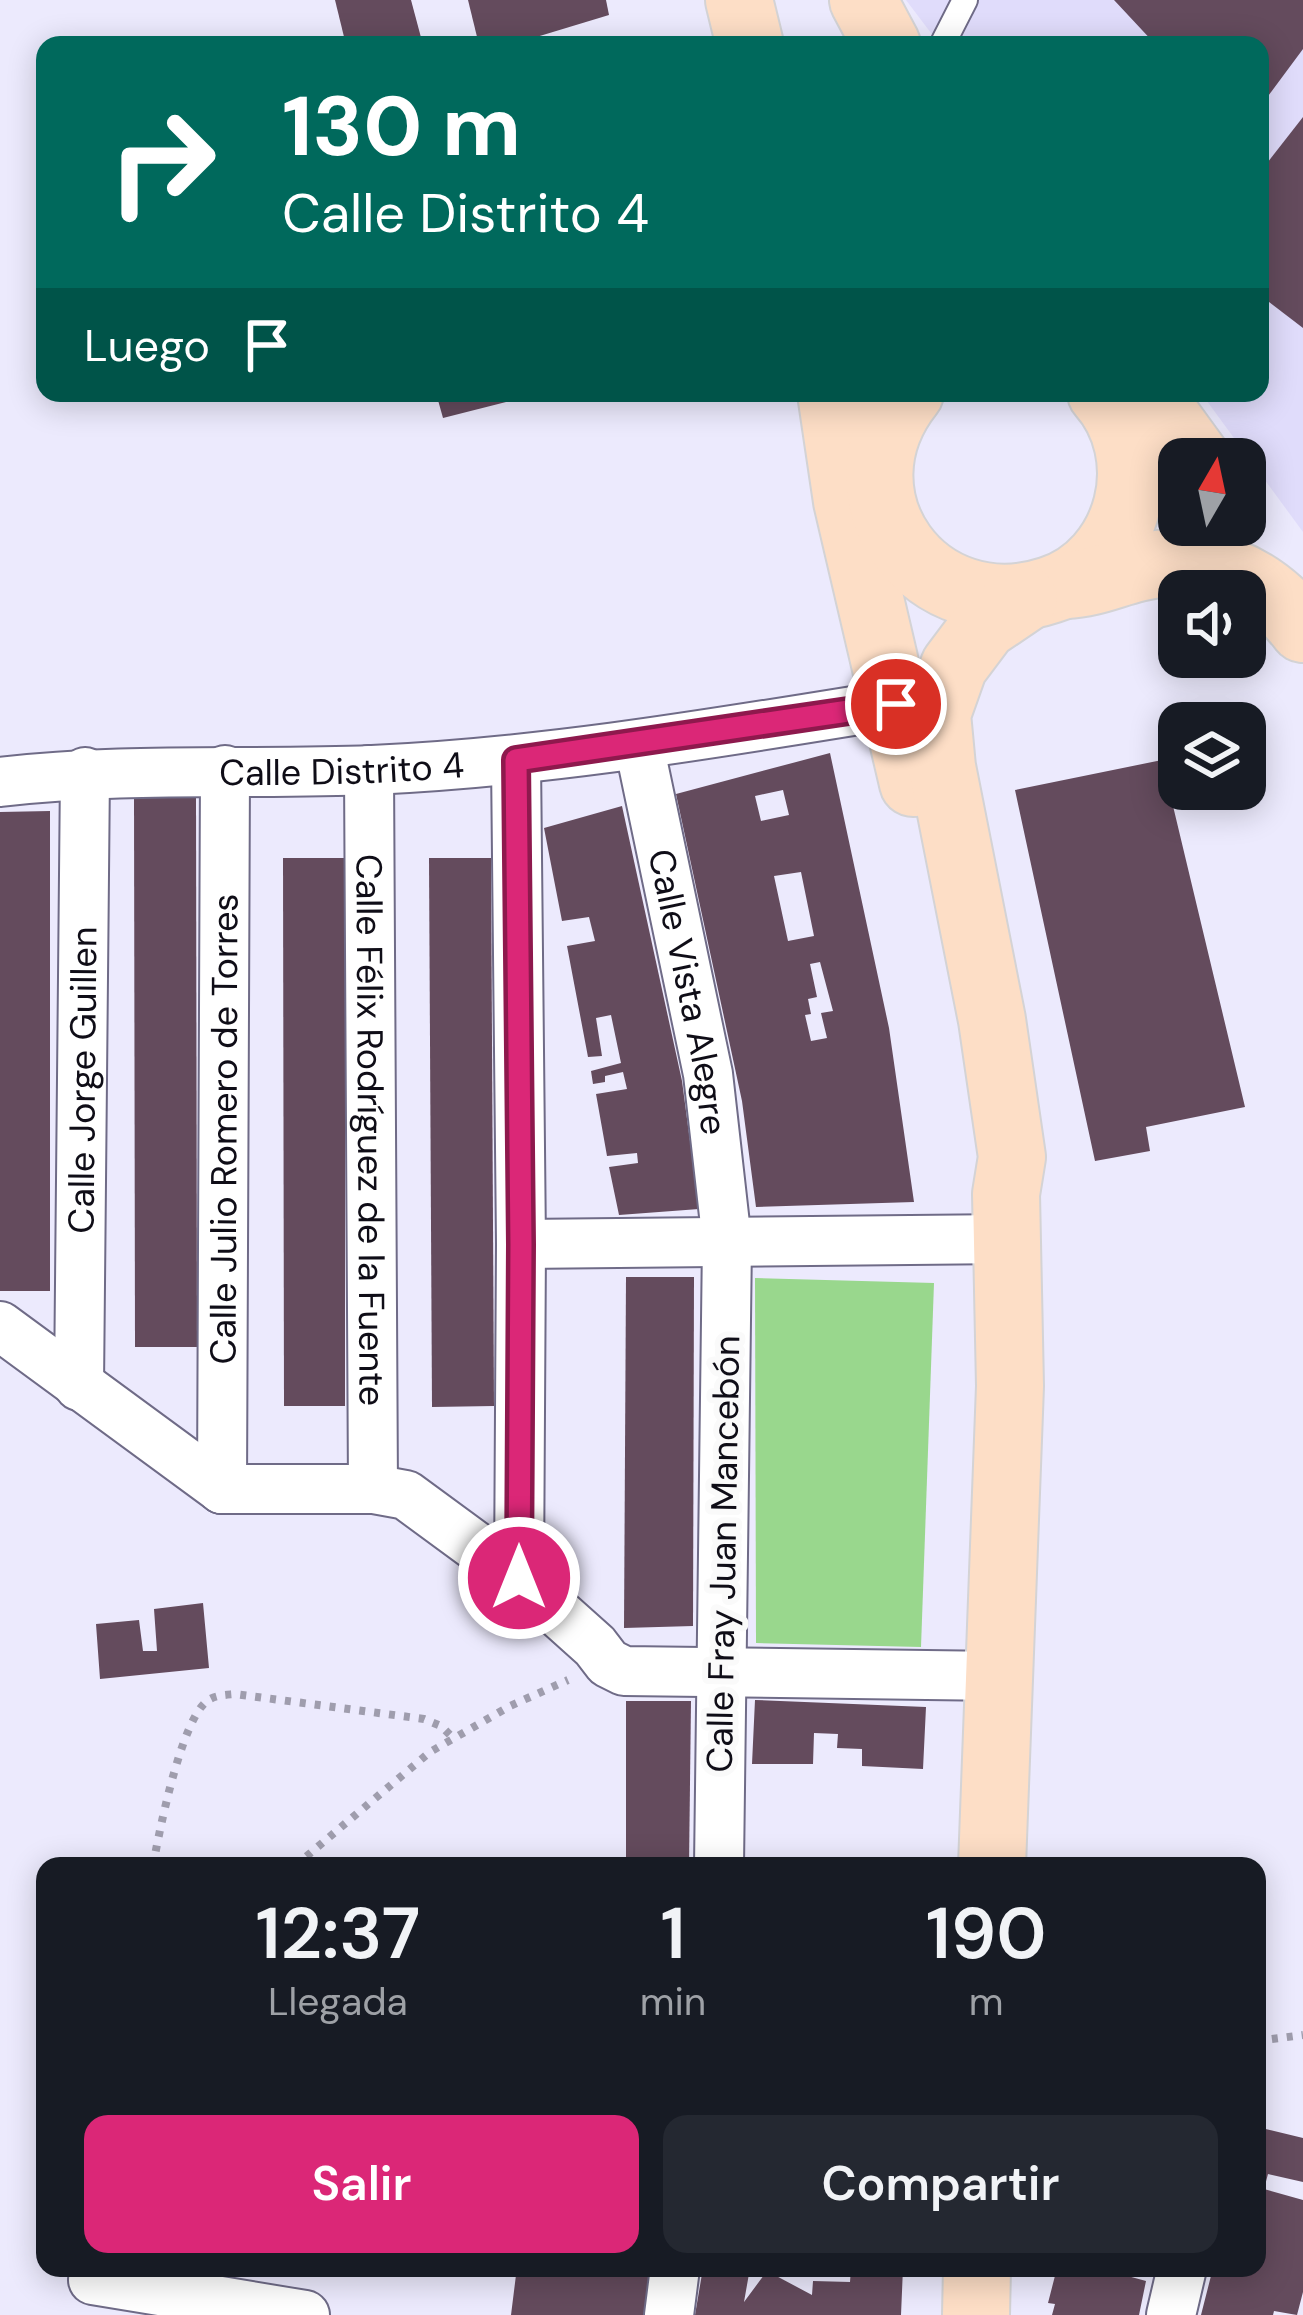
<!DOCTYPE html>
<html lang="es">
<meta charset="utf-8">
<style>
:root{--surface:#171b24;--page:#242831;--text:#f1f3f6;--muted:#9ea1a6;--accent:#db2777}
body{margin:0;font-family:"DM Sans",sans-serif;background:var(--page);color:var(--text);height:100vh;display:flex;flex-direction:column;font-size:45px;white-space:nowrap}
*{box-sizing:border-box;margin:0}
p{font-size:39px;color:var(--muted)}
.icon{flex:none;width:66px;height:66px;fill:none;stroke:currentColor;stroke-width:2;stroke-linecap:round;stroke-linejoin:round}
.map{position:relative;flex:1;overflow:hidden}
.panel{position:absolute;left:36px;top:1857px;width:1230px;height:420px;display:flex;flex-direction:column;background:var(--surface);border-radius:24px;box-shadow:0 6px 30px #0003}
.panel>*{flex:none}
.banner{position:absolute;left:36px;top:36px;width:1233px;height:366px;border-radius:24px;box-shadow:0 6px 30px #0003;background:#00695c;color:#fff;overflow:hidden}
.needle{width:78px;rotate:9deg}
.fabs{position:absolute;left:1158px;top:438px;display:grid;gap:24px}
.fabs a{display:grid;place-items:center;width:108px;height:108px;border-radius:24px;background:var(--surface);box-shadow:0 6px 30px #0003;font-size:60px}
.pin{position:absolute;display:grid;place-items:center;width:102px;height:102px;color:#fff;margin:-51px;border:6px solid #fff;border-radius:50%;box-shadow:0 3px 12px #0007}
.me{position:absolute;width:132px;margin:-66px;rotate:0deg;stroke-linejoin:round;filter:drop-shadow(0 0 9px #0008)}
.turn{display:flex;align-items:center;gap:42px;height:252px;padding:0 48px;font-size:54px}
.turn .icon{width:156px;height:156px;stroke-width:2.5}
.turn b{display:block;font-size:84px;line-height:102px}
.then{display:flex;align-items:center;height:114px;padding:0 48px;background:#0003;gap:24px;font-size:45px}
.eta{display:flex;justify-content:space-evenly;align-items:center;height:204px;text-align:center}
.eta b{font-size:72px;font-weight:600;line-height:84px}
.action{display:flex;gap:24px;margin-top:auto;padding:24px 48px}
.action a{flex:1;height:138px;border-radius:24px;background:var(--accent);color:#fff;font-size:48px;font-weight:600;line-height:138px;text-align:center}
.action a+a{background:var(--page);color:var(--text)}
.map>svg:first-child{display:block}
.built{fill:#e0dcfb}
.green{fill:#99d78d}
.building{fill:#644b5d;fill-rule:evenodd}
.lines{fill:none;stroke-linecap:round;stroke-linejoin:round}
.lane-casing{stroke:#6f6b87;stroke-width:28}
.street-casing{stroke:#6f6b87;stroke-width:52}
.primary-casing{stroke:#d4d3d5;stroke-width:70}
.path{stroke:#9f9dad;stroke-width:8;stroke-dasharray:6 9;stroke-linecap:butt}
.lane{stroke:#fff;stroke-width:24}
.street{stroke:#fff;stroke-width:48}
.primary{stroke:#fddec6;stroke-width:66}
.route-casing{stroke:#8e194d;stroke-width:30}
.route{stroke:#db2777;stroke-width:21}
.labels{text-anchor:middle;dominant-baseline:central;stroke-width:12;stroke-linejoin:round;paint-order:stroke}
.street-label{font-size:36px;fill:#0f0d17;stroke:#fafafa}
</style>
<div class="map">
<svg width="1303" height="2315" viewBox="0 0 1303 2315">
<rect width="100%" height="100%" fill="#eceafd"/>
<path class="built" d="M906 0H1303V532L1201 393H1260V45H940Z"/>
<path class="green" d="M755 1278 934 1283 921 1647 756 1643Z"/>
<g class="building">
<path d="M335 0H411L423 45H346Z"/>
<path d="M468 0H606L609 15 510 45H479Z"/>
<path d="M1114 0H1303V49L1260 107V45H1156Z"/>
<path d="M1303 117V328L1260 295V172Z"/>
<path d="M436 393H534V395L443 418Z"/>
<path d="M830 753 889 1028 914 1202 756 1207 742 1101 676 794ZM783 790 789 815 761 821 755 796ZM801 872 814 936 788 941 774 876ZM820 962 833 1011 821 1013 827 1038 811 1041 805 1015 811 1014 808 999 817 997 810 964Z"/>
<path d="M1162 760 1245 1107 1146 1127 1150 1151 1095 1161 1015 790Z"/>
<path d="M134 798H196L197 1347H135Z"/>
<path d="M622 806 682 1081 699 1209 619 1215 609 1167 638 1163 637 1153 607 1156 596 1094 627 1089 623 1072 605 1076V1082L593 1084 591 1071 621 1063 611 1015 596 1018 602 1056 588 1057 567 946 595 941 589 917 562 921 544 828Z"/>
<path d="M50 811V1291H0V812Z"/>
<path d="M283 858H345V1406H284Z"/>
<path d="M429 858H491L494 1406 432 1407Z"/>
<path d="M626 1277H694L693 1626 624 1628Z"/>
<path d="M203 1603 209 1668 100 1679 96 1624 139 1620 143 1651H157L154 1609Z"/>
<path d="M755 1700 926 1707 923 1769 862 1766V1749L837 1748 838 1734 814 1733 813 1764H752Z"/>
<path d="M626 1701H691L689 1866H626Z"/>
<path d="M1257 2127 1303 2138V2182L1268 2174 1264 2189 1303 2200V2292L1297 2315 1274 2311 1273 2315H1201L1213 2268H1257Z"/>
<path d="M524 2268H654L646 2315H511L516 2275Z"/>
<path d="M703 2268H750L744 2302 767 2271 812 2295 813 2281 850 2282 851 2268H903L901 2315H695Z"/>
<path d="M1057 2268H1114L1113 2272 1146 2281 1139 2315H1052L1055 2304 1048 2303Z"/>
</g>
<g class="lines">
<g class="lane-casing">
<path id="lane" d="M942 45 965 0"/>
</g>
<g class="street-casing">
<g id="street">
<path id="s1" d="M639 745 708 1074 727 1242 719 1866"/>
<path d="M516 760 521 1244 519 1578"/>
<path id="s2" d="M369 770 373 1489"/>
<path id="s3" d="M0 782C125 767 247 775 372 770 549 762 722 732 896 704"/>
<path d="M521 1244 1009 1239"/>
<path d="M0 1326 222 1489"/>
<path id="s4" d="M79 1386 85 772"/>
<path d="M222 1489H373L406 1495 519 1578 595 1646 608 1663 624 1671 1000 1676"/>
<path id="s5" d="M222 1489 225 770"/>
<path d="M93 2280 305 2315"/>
<path d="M669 2315 675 2268"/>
<path d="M1171 2315 1182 2268"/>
</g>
</g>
<g class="primary-casing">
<g id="primary">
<path d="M739 0 750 45"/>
<path d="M863 0 887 45"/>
<path d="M831 393 847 501 913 783"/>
<path d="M910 393C827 497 926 631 1050 590 1089 578 1117 544 1127 505 1137 466 1128 423 1101 393"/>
<path d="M1149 393 1197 459"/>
<path d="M1066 585C1093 584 1113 574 1138 568 1205 551 1262 576 1303 629"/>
<path d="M992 1866 1010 1386 1006 1194 1012 1157 992 1020 942 767 937 714 954 666 984 626 1024 599"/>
<path d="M976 2315 977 2268"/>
</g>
</g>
<g class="path">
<path d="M153 1866C159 1832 181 1721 207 1701 215 1695 225 1695 235 1694L424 1719 441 1726 453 1738"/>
<path d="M295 1866 430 1752 510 1706 568 1680"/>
<path d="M1257 2041 1303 2035"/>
</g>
<use href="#lane" class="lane"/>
<use href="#street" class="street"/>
<use href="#primary" class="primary"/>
</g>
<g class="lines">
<g class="route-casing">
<path id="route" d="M519 1578 521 1244 516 760 896 704"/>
</g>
<use href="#route" class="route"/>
</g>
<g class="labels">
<g class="street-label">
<text stroke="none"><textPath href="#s3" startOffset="342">Calle Distrito 4</textPath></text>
<text stroke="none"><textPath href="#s1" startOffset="252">Calle Vista Alegre</textPath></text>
<text stroke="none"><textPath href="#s4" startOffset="306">Calle Jorge Guillen</textPath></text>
<text stroke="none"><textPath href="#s5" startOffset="360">Calle Julio Romero de Torres</textPath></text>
<text stroke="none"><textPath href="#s2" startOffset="360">Calle Félix Rodríguez de la Fuente</textPath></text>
<text transform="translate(723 1554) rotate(-89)">Calle Fray Juan Mancebón</text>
</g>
</g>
</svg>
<div class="fabs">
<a><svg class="needle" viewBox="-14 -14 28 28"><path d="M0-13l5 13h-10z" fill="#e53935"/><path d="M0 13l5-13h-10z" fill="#9ea1a6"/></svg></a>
<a><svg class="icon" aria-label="sound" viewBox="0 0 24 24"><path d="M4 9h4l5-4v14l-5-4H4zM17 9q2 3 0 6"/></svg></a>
<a><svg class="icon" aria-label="layers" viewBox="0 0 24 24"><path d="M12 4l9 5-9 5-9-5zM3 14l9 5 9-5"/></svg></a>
</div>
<div class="pin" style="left:896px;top:704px;background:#d93025"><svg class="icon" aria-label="arrive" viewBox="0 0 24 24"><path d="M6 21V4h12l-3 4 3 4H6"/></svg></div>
<svg class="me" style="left:519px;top:1578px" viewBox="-20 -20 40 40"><circle r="17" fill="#db2777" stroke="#fff" stroke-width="3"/><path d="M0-11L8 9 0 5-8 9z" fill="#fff"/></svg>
<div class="banner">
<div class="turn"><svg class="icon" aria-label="right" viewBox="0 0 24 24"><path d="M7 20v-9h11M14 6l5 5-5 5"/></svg><div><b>130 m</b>Calle Distrito 4</div></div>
<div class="then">Luego<svg class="icon" aria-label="arrive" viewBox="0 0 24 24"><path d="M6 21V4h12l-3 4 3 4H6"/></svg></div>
</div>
<section class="panel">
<div class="eta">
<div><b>12:37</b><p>Llegada</p></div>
<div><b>1</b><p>min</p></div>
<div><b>190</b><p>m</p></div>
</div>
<div class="action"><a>Salir</a><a>Compartir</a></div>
</section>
</div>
